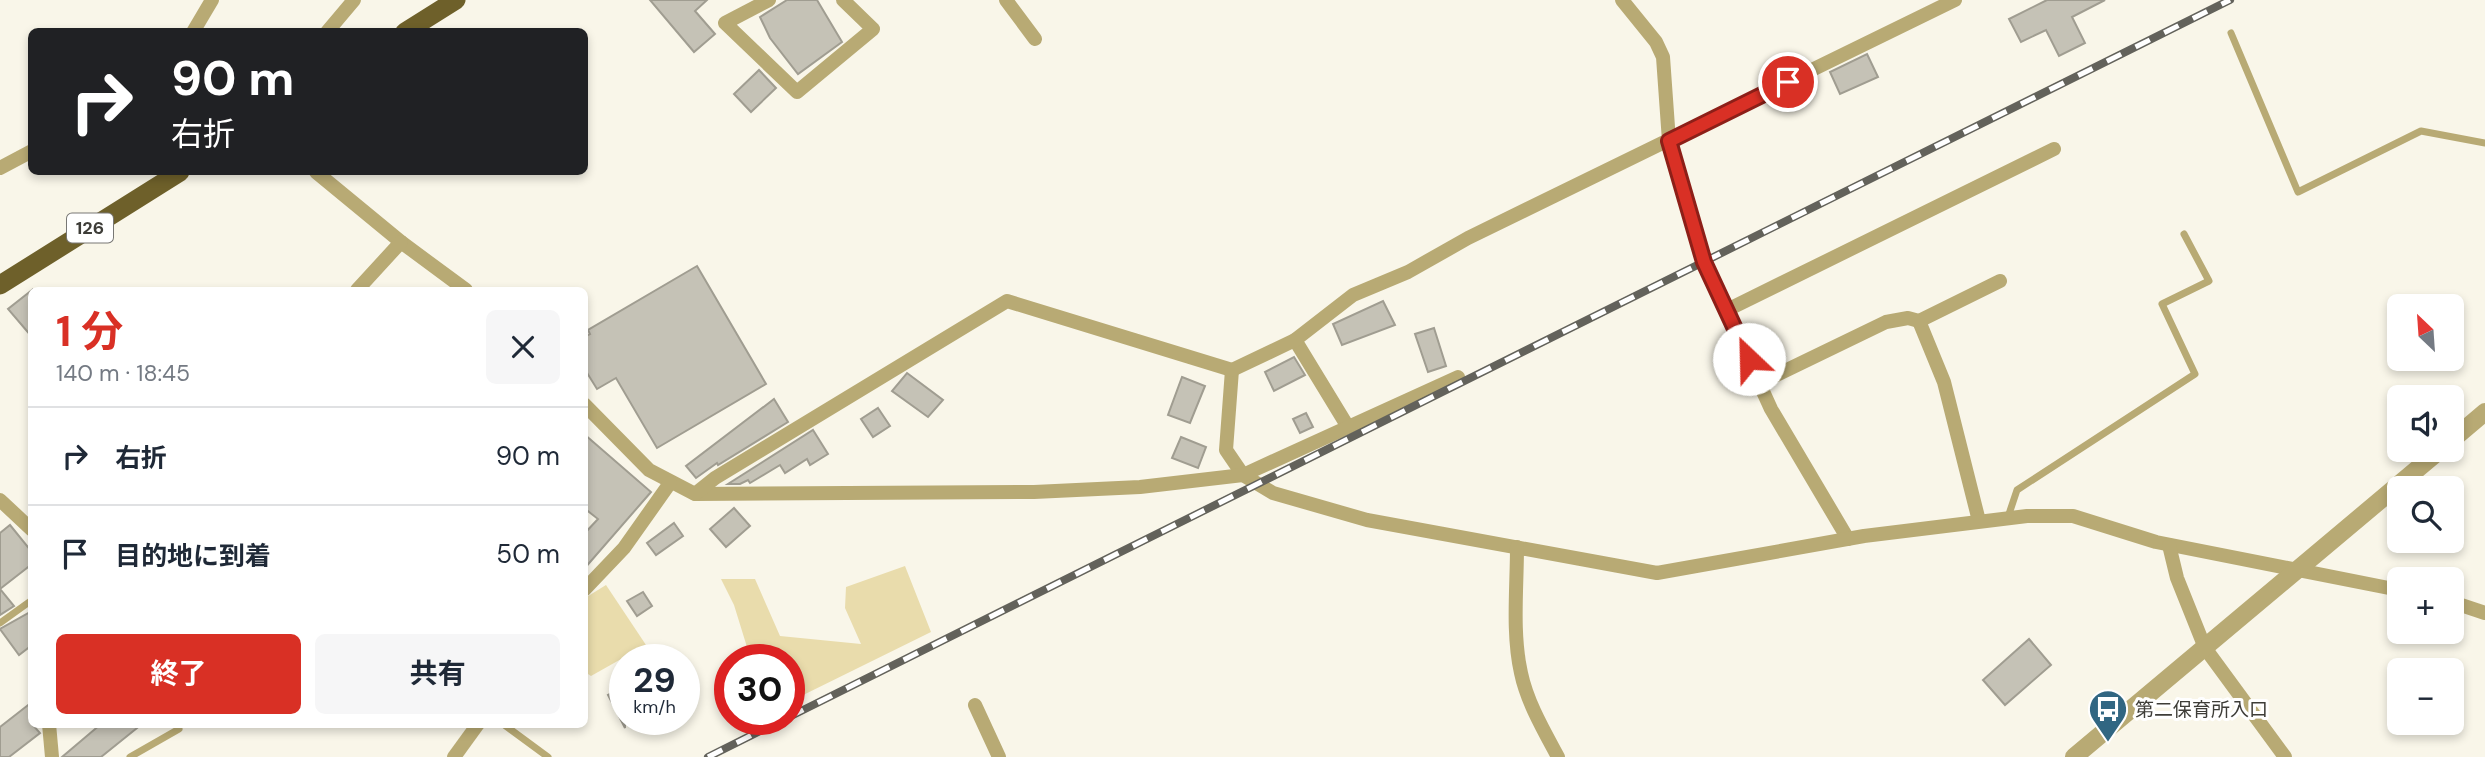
<!DOCTYPE html>
<html lang="ja">
<meta charset="utf-8">
<style>
:root{--surface:#fff;--page:#f6f6f7;--text:#1f2937;--muted:#747a83;--line:#e0e1e3;--accent:#d93025}
body{margin:0;font-family:"DM Sans","Noto Sans JP",sans-serif;background:var(--page);color:var(--text);height:100vh;display:flex;flex-direction:column;font-size:26px;white-space:nowrap}
*{box-sizing:border-box;margin:0}
p{font-size:23px;color:var(--muted)}
.icon{flex:none;width:38px;height:38px;fill:none;stroke:currentColor;stroke-width:2;stroke-linecap:round;stroke-linejoin:round}
.map{position:relative;flex:1;overflow:hidden}
.drawer{position:absolute;left:28px;top:287px;width:560px;height:441px;display:flex;flex-direction:column;background:var(--surface);border-radius:10px;box-shadow:0 4px 10px #0003}
.drawer>*{flex:none}
.guide{position:absolute;left:28px;top:28px;width:560px;height:147px;border-radius:10px;box-shadow:0 4px 10px #0003;background:#202124;color:#fff;overflow:hidden}
.needle{width:46px;rotate:335deg}
.controls{position:absolute;left:2387px;top:294px;display:grid;gap:14px}
.controls a{display:grid;place-items:center;width:77px;height:77px;border-radius:10px;background:var(--surface);box-shadow:0 4px 10px #0003;font-size:35px}
.speed{position:absolute;left:609px;top:644px;display:flex;gap:14px;font-size:35px;font-weight:700;text-align:center}
.speed>*{display:grid;place-content:center;width:91px;height:91px;border-radius:50%;background:var(--surface);box-shadow:0 4px 10px #0003;line-height:1}
.speed small{font-size:18px;font-weight:400}
.speed .limit{border:10px solid #d22;background:#fff;color:#111}
.pin{position:absolute;display:grid;place-items:center;width:60px;height:60px;color:#fff;margin:-30px;border:4px solid #fff;border-radius:50%;box-shadow:0 2px 7px #0007}
.me{position:absolute;width:77px;margin:-38px;rotate:336deg;stroke-linejoin:round;filter:drop-shadow(0 0 5px #0008)}
.turn{display:flex;align-items:center;gap:24px;height:147px;padding:0 28px;font-size:32px}
.turn .icon{width:91px;height:91px;stroke-width:2.5}
.turn b{display:block;font-size:49px;line-height:60px}
.round{display:grid;place-items:center;flex:none;width:74px;height:74px;border-radius:10px;background:var(--page)}
.head{display:flex;align-items:center;justify-content:space-between;height:119px;padding:0 28px}
h1{font-size:42px;font-weight:700;line-height:52px;color:var(--accent)}
.primary-button{display:flex;gap:14px;margin-top:auto;padding:14px 28px}
.primary-button a{flex:1;height:80px;border-radius:10px;background:var(--accent);color:#fff;font-size:28px;font-weight:700;line-height:80px;text-align:center}
.primary-button a+a{background:var(--page);color:var(--text)}
ul{padding:0;list-style:none}
li{display:flex;align-items:center;gap:21px;height:98px;padding:0 28px;border-top:2px solid var(--line)}
li div{flex:1}
li b{display:block;font-size:26px}
li em{font-style:normal}
.map>svg:first-child{display:block}
.green{fill:#e9dcac}
.building{fill:#c5c2b6;stroke:#a09d91;stroke-width:2}
.lines{fill:none;stroke-linecap:round;stroke-linejoin:round}
.service{stroke:#b8aa74;stroke-width:7}
.minor{stroke:#b8aa74;stroke-width:14}
.tertiary{stroke:#b8aa74;stroke-width:18}
.trunk{stroke:#6e602a;stroke-width:19}
.rail-casing{stroke:#63625b;stroke-width:8}
.rail{stroke:#fff;stroke-width:5;stroke-dasharray:16;stroke-linecap:butt}
.route-casing{stroke:#8d1f18;stroke-width:18}
.route{stroke:#d93025;stroke-width:12}
.labels{text-anchor:middle;dominant-baseline:central;stroke-width:6;stroke-linejoin:round;paint-order:stroke}
.shield{fill:#fff;stroke:#787774;stroke-width:2}
.shield-label{font-size:18px;font-weight:bold;fill:#3e3d38}
.poi-label{font-size:19px;fill:#3e3d38;stroke:#fff;text-anchor:start}
</style>
<div class="map">
<svg width="2485" height="757" viewBox="0 0 2485 757">
<rect width="100%" height="100%" fill="#f9f6e9"/>
<g class="green">
<path d="M905 566 931 632 789 702V660H751L734 605 721 579H755L780 636 861 644 845 608 846 587Z"/>
<path d="M606 585 646 645 591 676 585 672V598Z"/>
</g>
<g class="building">
<path d="M650 0H707L695 11 715 34 694 52Z"/>
<path d="M787 0H817L842 42 798 74 770 38 760 17Z"/>
<path d="M2047 0H2105L2072 17 2085 43 2059 56 2046 30 2021 42 2009 19Z"/>
<path d="M1867 54 1878 77 1840 94 1830 72Z"/>
<path d="M759 70 776 88 751 112 734 94Z"/>
<path d="M697 266 766 384 657 448 616 378 597 389 584 368V337L590 334 588 330Z"/>
<path d="M32 290V337L8 309Z"/>
<path d="M1383 301 1395 325 1342 345 1333 324Z"/>
<path d="M1434 328 1446 366 1428 372 1415 334Z"/>
<path d="M1294 357 1305 375 1274 391 1265 372Z"/>
<path d="M907 373 943 400 928 417 892 391Z"/>
<path d="M1182 377 1205 386 1190 423 1168 415Z"/>
<path d="M774 399 788 422 718 465 717 463 696 478 686 466Z"/>
<path d="M878 408 890 426 873 437 861 419Z"/>
<path d="M1306 413 1313 427 1300 433 1293 419Z"/>
<path d="M813 430 828 454 810 465 807 459 785 473 780 465 750 483 748 480 740 484H728Z"/>
<path d="M584 434 651 492 584 569V534L598 519 584 508Z"/>
<path d="M1181 437 1206 447 1198 468 1172 458Z"/>
<path d="M734 508 750 526 726 547 710 529Z"/>
<path d="M674 523 683 536 656 555 647 543Z"/>
<path d="M10 525 32 552V564L0 589 14 606 0 615V533Z"/>
<path d="M643 592 652 606 637 616 627 601Z"/>
<path d="M32 611V645L19 655 0 629Z"/>
<path d="M2029 639 2051 665 2005 705 1983 680Z"/>
<path d="M625 686V728L608 695Z"/>
<path d="M32 702V724L40 733 9 757H0V727Z"/>
<path d="M101 724H142L101 757H62Z"/>
</g>
<g class="lines">
<g class="service">
<path d="M2231 33 2298 192 2421 131 2485 143"/>
<path d="M2008 517 2017 490 2195 374 2162 304 2209 281 2184 234"/>
<path d="M0 623 32 600"/>
<path d="M503 724 548 757"/>
<path d="M130 757 179 729"/>
</g>
<g class="minor">
<path d="M769 0 725 23 797 92 873 29 843 0"/>
<path d="M1006 0 1035 39"/>
<path d="M1622 0 1656 42 1663 57 1669 141 1704 262 1771 409 1848 539"/>
<path d="M193 32 212 0"/>
<path d="M327 32 354 0"/>
<path d="M0 168 32 151"/>
<path d="M316 172 401 242 466 290"/>
<path d="M357 290 401 242"/>
<path d="M1727 310 2054 149"/>
<path d="M1919 321 1944 382 1979 521"/>
<path d="M1295 340 1348 427"/>
<path d="M1232 370 1226 450 1243 475 1273 493 1367 520 1657 573 1864 536 2027 516H2073L2156 542 2399 590"/>
<path d="M1760 383 1886 322 1908 318 1919 321 2000 281"/>
<path d="M584 404 649 470 695 494 1034 492 1140 487 1243 475 1458 377"/>
<path d="M695 494 715 478 1007 301 1232 370 1295 340 1353 295 1408 272 1468 238 1955 0"/>
<path d="M0 500 32 530"/>
<path d="M2169 545 2177 578 2205 648 2285 757"/>
<path d="M1517 547C1517 588 1512 633 1521 673 1527 702 1544 731 1558 757"/>
<path d="M584 590 624 548 670 483"/>
<path d="M2452 602 2485 613"/>
<path d="M975 705 999 757"/>
<path d="M49 724 52 757"/>
<path d="M454 757 478 724"/>
</g>
<g class="tertiary">
<path d="M2452 440 2485 412"/>
<path d="M2074 757 2440 450"/>
</g>
<g class="trunk">
<path d="M405 32 456 0"/>
<path d="M0 285 180 172"/>
</g>
<g class="rail-casing">
<g id="rail">
<path d="M789 717 2230 0"/>
<path d="M708 757 784 719"/>
</g>
</g>
<use href="#rail" class="rail"/>
</g>
<g class="lines">
<g class="route-casing">
<path id="route" d="M1749 359 1704 262 1669 141 1788 82"/>
</g>
<use href="#route" class="route"/>
</g>
<defs>
<g id="bus-pin" transform="scale(2.0125)"><path d="M0 17L-7.5 6A9.5 9.5 0 1 1 7.5 6Z" fill="#316682" stroke="#fff"/><path d="M-5-6H5V4H4V6H2V4H-2V6H-4V4H-5ZM-3.5-4V0h7V-4ZM-3.5 1.2v1.5H-2V1.2ZM2 1.2v1.5H3.5V1.2Z" fill="#fff"/></g>
</defs>
<g fill-rule="evenodd">
<use href="#bus-pin" x="2108" y="709"/>
</g>
<g class="labels">
<rect class="shield" x="67" y="213.5" width="46" height="29" rx="5"/>
<g class="shield-label">
<text x="90" y="228">126</text>
</g>
<g class="poi-label">
<text x="2135" y="709">第二保育所入口</text>
</g>
</g>
</svg>
<div class="controls">
<a><svg class="needle" viewBox="-14 -14 28 28"><path d="M0-13l5 13h-10z" fill="#e53935"/><path d="M0 13l5-13h-10z" fill="#747a83"/></svg></a>
<a><svg class="icon" aria-label="sound" viewBox="0 0 24 24"><path d="M4 9h4l5-4v14l-5-4H4zM17 9q2 3 0 6"/></svg></a>
<a><svg class="icon" aria-label="search" viewBox="0 0 24 24"><circle cx="10" cy="10" r="6"/><path d="M15 15l6 6"/></svg></a>
<a>+</a>
<a>−</a>
</div>
<div class="speed"><div>29<small>km/h</small></div><div class="limit">30</div></div>
<div class="pin" style="left:1788px;top:82px;background:#d93025"><svg class="icon" aria-label="arrive" viewBox="0 0 24 24"><path d="M6 21V4h12l-3 4 3 4H6"/></svg></div>
<svg class="me" style="left:1749px;top:359px" viewBox="-20 -20 40 40"><circle r="19" fill="#fff"/><path d="M0-13L10 11 0 6-10 11z" fill="#d93025"/></svg>
<div class="guide">
<div class="turn"><svg class="icon" aria-label="right" viewBox="0 0 24 24"><path d="M7 20v-9h11M14 6l5 5-5 5"/></svg><div><b>90 m</b>右折</div></div>
</div>
<section class="drawer">
<div class="head"><div><h1>1 分</h1><p>140 m · 18:45</p></div><a class="round"><svg class="icon" aria-label="close" viewBox="0 0 24 24"><path d="M6 6l12 12M18 6L6 18"/></svg></a></div>
<ul>
<li><svg class="icon" aria-label="right" viewBox="0 0 24 24"><path d="M7 20v-9h11M14 6l5 5-5 5"/></svg><div><b>右折</b></div><em>90 m</em></li>
<li><svg class="icon" aria-label="arrive" viewBox="0 0 24 24"><path d="M6 21V4h12l-3 4 3 4H6"/></svg><div><b>目的地に到着</b></div><em>50 m</em></li>
</ul>
<div class="primary-button"><a>終了</a><a>共有</a></div>
</section>
</div>
